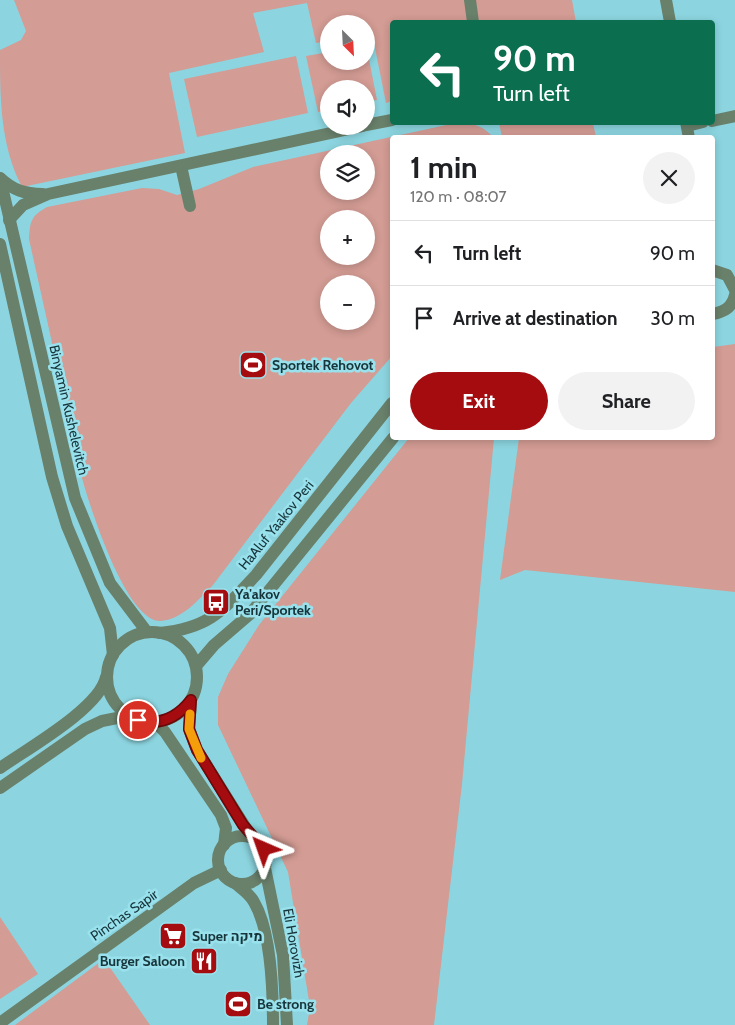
<!DOCTYPE html>
<meta charset="utf-8">
<style>
:root{--surface:#fff;--page:#f2f2f2;--text:#202124;--muted:#757577;--line:#e0e0e0;--accent:#a40c10}
body{margin:0;font-family:Cabin,Heebo,sans-serif;background:var(--page);color:var(--text);height:100vh;display:flex;flex-direction:column;font-size:19px;white-space:nowrap}
*{box-sizing:border-box;margin:0}
p{font-size:16px;color:var(--muted)}
.icon{flex:none;width:28px;height:28px;fill:none;stroke:currentColor;stroke-width:2;stroke-linecap:round;stroke-linejoin:round}
.map{position:relative;flex:1;overflow:hidden}
.sheet{position:absolute;left:390px;top:135px;width:325px;height:305px;display:flex;flex-direction:column;background:var(--surface);border-radius:5px;box-shadow:0 2px 8px #0003}
.sheet>*{flex:none}
.banner{position:absolute;left:390px;top:20px;width:325px;height:105px;border-radius:5px;box-shadow:0 2px 8px #0003;background:#0b6e4f;color:#fff;overflow:hidden}
.needle{width:32px;rotate:156deg}
.controls{position:absolute;left:320px;top:15px;display:grid;gap:10px}
.controls a{display:grid;place-items:center;width:55px;height:55px;border-radius:50%;background:var(--surface);box-shadow:0 2px 8px #0003;font-size:25px}
.pin{position:absolute;display:grid;place-items:center;width:42px;height:42px;color:#fff;margin:-21px;border:2px solid #fff;border-radius:50%;box-shadow:0 1px 5px #0007}
.me{position:absolute;width:55px;margin:-28px;rotate:317deg;stroke-linejoin:round;filter:drop-shadow(0 0 4px #0008)}
.turn{display:flex;align-items:center;gap:18px;height:105px;padding:0 20px;font-size:22px}
.turn .icon{width:65px;height:65px;stroke-width:2.5}
.turn b{display:block;font-size:35px;line-height:42px}
.round{display:grid;place-items:center;flex:none;width:52px;height:52px;border-radius:26px;background:var(--page)}
.overview{display:flex;align-items:center;justify-content:space-between;height:85px;padding:0 20px}
h1{font-size:30px;font-weight:700;line-height:38px}
.button{display:flex;gap:10px;margin-top:auto;padding:10px 20px}
.button a{flex:1;height:58px;border-radius:30px;background:var(--accent);color:#fff;font-size:20px;font-weight:700;line-height:58px;text-align:center}
.button a+a{background:var(--page);color:var(--text)}
ul{padding:0;list-style:none}
li{display:flex;align-items:center;gap:15px;height:65px;padding:0 20px;border-top:1px solid var(--line)}
li div{flex:1}
li b{display:block;font-size:19px}
li em{font-style:normal}
.map>svg:first-child{display:block}
.green{fill:#d39c94;fill-rule:evenodd}
.lines{fill:none;stroke-linecap:round;stroke-linejoin:round}
.minor{stroke:#69806b;stroke-width:12}
.route-casing{stroke:#6b080a;stroke-width:12}
.route{stroke:#a40c10;stroke-width:9}
.slow{stroke:#f59e0b;stroke-width:9}
.labels{text-anchor:middle;dominant-baseline:central;stroke-width:5;stroke-linejoin:round;paint-order:stroke}
.poi-label{font-size:14px;font-weight:bold;fill:#17353a;stroke:#99e2ed;text-anchor:start}
.street-label{font-size:14px;fill:#17353a;stroke:#99e2ed}
</style>
<div class="map">
<svg width="735" height="1025" viewBox="0 0 735 1025">
<rect width="100%" height="100%" fill="#8cd5e0"/>
<g class="green">
<path d="M14 0H572L576 22H392V101L386 103 372 33 366 34V24H329V41L316 43 307 3 253 13 264 52 169 73 185 153 22 187C0 145 0 97 0 50L21 40 26 31Z"/>
<path d="M366 44 377 100 366 102V89H329V110L318 112 306 56 329 52V61H366Z"/>
<path d="M296 56 308 113 197 137 184 79Z"/>
<path d="M460 122C474 123 484 127 493 137L392 138V356L351 403 213 585C199 599 182 620 160 621 126 621 90 507 82 478L29 239C30 221 31 216 47 207L142 188 159 189 177 195 199 189 253 167ZM329 154H366V191H329ZM329 219H366V256H329ZM329 284H366V321H329Z"/>
<path d="M499 123H593L596 137H502Z"/>
<path d="M735 344V592L525 570 500 580 519 438H712L713 347Z"/>
<path d="M409 438H494L462 784 434 1025H307L310 1007 288 872 218 725V697L228 674 259 625Z"/>
<path d="M0 917 38 974 0 999Z"/>
<path d="M104 959 150 1025H15Z"/>
</g>
<g class="lines">
<g class="minor">
<path d="M470 0 473 22"/>
<path d="M666 0 670 22"/>
<path d="M712 121 735 116"/>
<path d="M686 122 689 138"/>
<path d="M366 125 392 120"/>
<path d="M687 126 703 122"/>
<path d="M181 166 190 206"/>
<path d="M0 178 75 498 110 583 147 632"/>
<path d="M0 178C13 190 24 194 43 194"/>
<path d="M9 220 23 205 48 194 363 126"/>
<path d="M0 244 52 477 67 526 110 628 113 655"/>
<path d="M712 270 727 275 735 290"/>
<path d="M712 314C725 312 732 307 735 295"/>
<circle cx="152" cy="677" r="45"/>
<path d="M160 633C210 628 223 610 256 575L392 403"/>
<path d="M196 666 214 645 250 614 393 438"/>
<path d="M191 701 189 729 197 750 252 838"/>
<path d="M155 722 165 732 221 815 226 828 224 845"/>
<path d="M0 768C27 749 100 708 106 677"/>
<path d="M0 788 85 729 102 721 117 718 133 720"/>
<circle cx="242" cy="860" r="24"/>
<path d="M265 868 283 955 287 1025"/>
<path d="M235 883C242 889 250 894 254 902 271 931 273 992 273 1025"/>
<path d="M0 1023 194 883 221 870"/>
</g>
</g>
<g class="lines">
<g class="route-casing">
<path id="route" d="M138 720C160 726 177 718 191 700L189 729 197 750 243 825 264 849"/>
</g>
<use href="#route" class="route"/>
<path class="slow" d="M190 714 189 729 201 758"/>
</g>
<defs>
<g id="stadium-square" transform="scale(1.4375)"><rect x="-9" y="-9" width="18" height="18" rx="4" fill="#a40c10" stroke="#99e2ed"/><path d="M0-5a6.5 5 0 1 0 0 10a6.5 5 0 1 0 0-10ZM-3.5-1.8h7v3.6h-7Z" fill="#fff"/></g>
<g id="bus-square" transform="scale(1.4375)"><rect x="-9" y="-9" width="18" height="18" rx="4" fill="#a40c10" stroke="#99e2ed"/><path d="M-5-6H5V4H4V6H2V4H-2V6H-4V4H-5ZM-3.5-4V0h7V-4ZM-3.5 1.2v1.5H-2V1.2ZM2 1.2v1.5H3.5V1.2Z" fill="#fff"/></g>
<g id="supermarket-square" transform="scale(1.4375)"><rect x="-9" y="-9" width="18" height="18" rx="4" fill="#a40c10" stroke="#99e2ed"/><path d="M-6-5.5h2.5l.6 2H6L4.5 2H-2.5L-4.4-4H-6ZM-1.5 3.2a1.3 1.3 0 1 0 .1 0ZM3 3.2a1.3 1.3 0 1 0 .1 0Z" fill="#fff"/></g>
<g id="restaurant-square" transform="scale(1.4375)"><rect x="-9" y="-9" width="18" height="18" rx="4" fill="#a40c10" stroke="#99e2ed"/><path d="M-5-6h1v4h1v-4h1v4h1v-4h1v5L-1.5 .5V6h-2V.5L-5-1ZM5-6V6H3V1.5H1.5Q1.5-4 5-6Z" fill="#fff"/></g>
</defs>
<g fill-rule="evenodd">
<use href="#stadium-square" x="253" y="365"/>
<use href="#bus-square" x="216" y="602"/>
<use href="#supermarket-square" x="173" y="936"/>
<use href="#restaurant-square" x="204" y="961"/>
<use href="#stadium-square" x="238" y="1004"/>
</g>
<g class="labels">
<g class="poi-label">
<text x="272" y="365">Sportek Rehovot</text>
<text x="235" y="594">Ya'akov<tspan x="235" dy="16">Peri/Sportek</tspan></text>
<text x="192" y="936">Super מיקה</text>
<text x="185" y="961" text-anchor="end">Burger Saloon</text>
<text x="257" y="1004">Be strong</text>
</g>
<g class="street-label">
<text transform="translate(69 410) rotate(77)">Binyamin Kushelevitch</text>
<text transform="translate(276 525) rotate(-51)">HaAluf Yaakov Peri</text>
<text transform="translate(124 915) rotate(-35)">Pinchas Sapir</text>
<text transform="translate(294 943) rotate(80)">Eli Horovizh</text>
</g>
</g>
</svg>
<div class="controls">
<a><svg class="needle" viewBox="-14 -14 28 28"><path d="M0-13l5 13h-10z" fill="#e53935"/><path d="M0 13l5-13h-10z" fill="#757577"/></svg></a>
<a><svg class="icon" aria-label="sound" viewBox="0 0 24 24"><path d="M4 9h4l5-4v14l-5-4H4zM17 9q2 3 0 6"/></svg></a>
<a><svg class="icon" aria-label="layers" viewBox="0 0 24 24"><path d="M12 4l9 5-9 5-9-5zM3 14l9 5 9-5"/></svg></a>
<a>+</a>
<a>−</a>
</div>
<div class="pin" style="left:138px;top:720px;background:#d93025"><svg class="icon" aria-label="arrive" viewBox="0 0 24 24"><path d="M6 21V4h12l-3 4 3 4H6"/></svg></div>
<svg class="me" style="left:264px;top:849px" viewBox="-20 -20 40 40"><path d="M0-17L14 15 0 8-14 15z" fill="#a40c10" stroke="#fff" stroke-width="4"/></svg>
<div class="banner">
<div class="turn"><svg class="icon" aria-label="left" viewBox="0 0 24 24"><path d="M17 20v-9H6M10 6l-5 5 5 5"/></svg><div><b>90 m</b>Turn left</div></div>
</div>
<section class="sheet">
<div class="overview"><div><h1>1 min</h1><p>120 m · 08:07</p></div><a class="round"><svg class="icon" aria-label="close" viewBox="0 0 24 24"><path d="M6 6l12 12M18 6L6 18"/></svg></a></div>
<ul>
<li><svg class="icon" aria-label="left" viewBox="0 0 24 24"><path d="M17 20v-9H6M10 6l-5 5 5 5"/></svg><div><b>Turn left</b></div><em>90 m</em></li>
<li><svg class="icon" aria-label="arrive" viewBox="0 0 24 24"><path d="M6 21V4h12l-3 4 3 4H6"/></svg><div><b>Arrive at destination</b></div><em>30 m</em></li>
</ul>
<div class="button"><a>Exit</a><a>Share</a></div>
</section>
</div>
